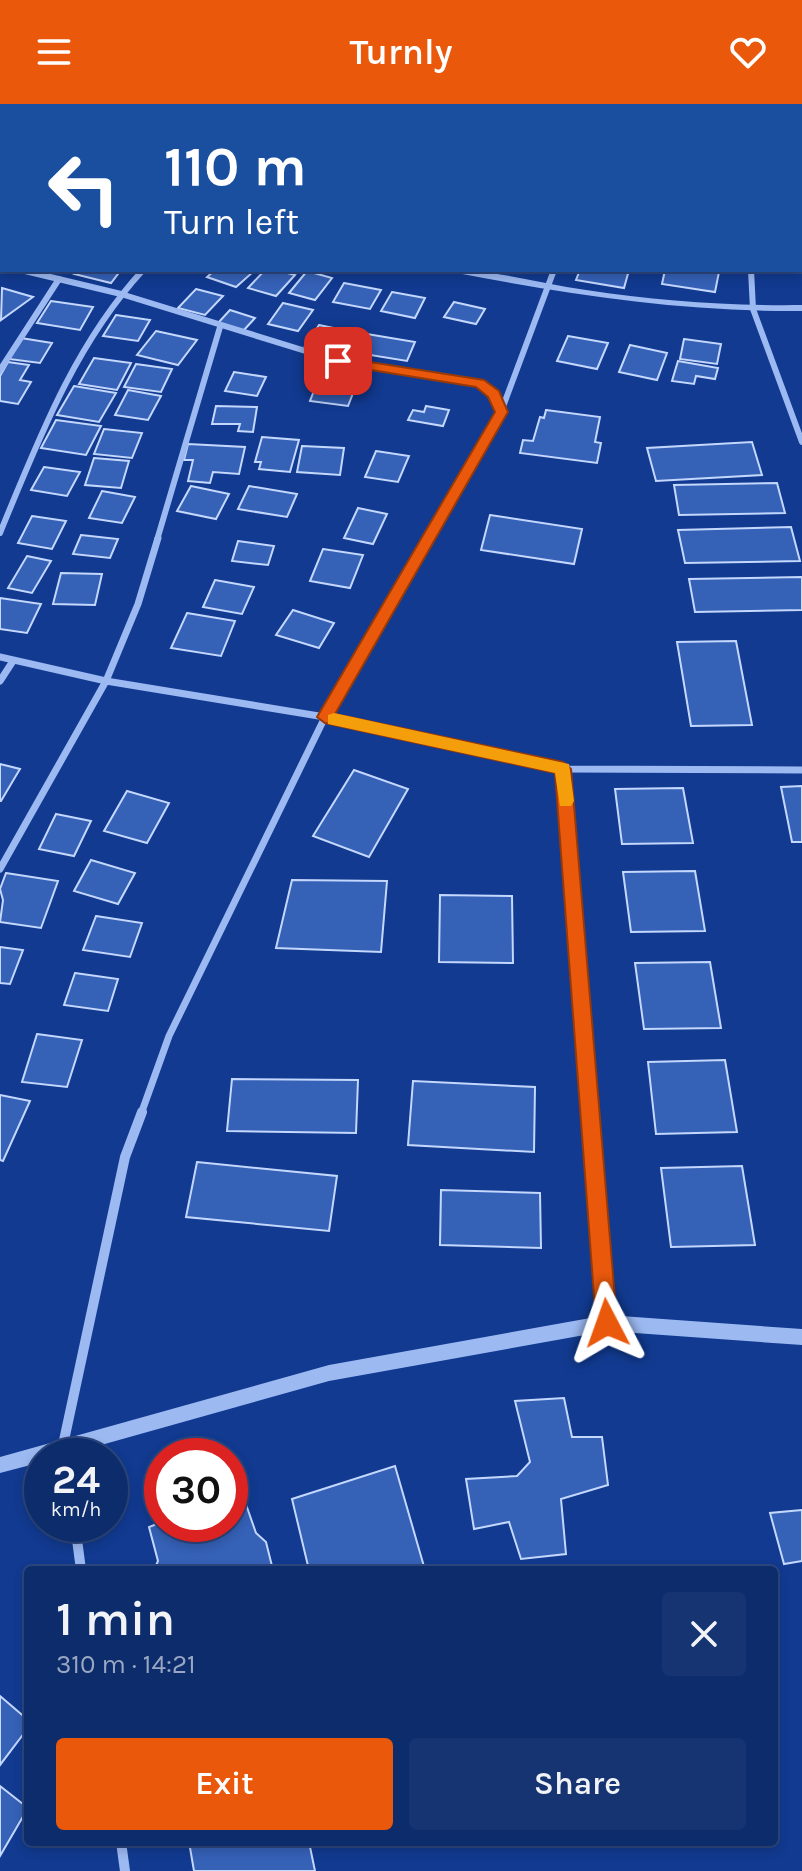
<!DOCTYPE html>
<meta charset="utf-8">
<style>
:root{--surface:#0d2c6c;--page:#163472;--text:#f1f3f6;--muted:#9aa7c2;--line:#2d487f;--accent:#ea580c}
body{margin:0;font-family:Karla,sans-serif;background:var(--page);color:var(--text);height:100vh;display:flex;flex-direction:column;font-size:30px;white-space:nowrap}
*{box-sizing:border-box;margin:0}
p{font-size:26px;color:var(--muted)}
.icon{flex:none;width:44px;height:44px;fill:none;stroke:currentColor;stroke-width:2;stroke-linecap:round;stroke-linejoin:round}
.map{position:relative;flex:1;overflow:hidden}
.drawer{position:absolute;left:24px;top:1462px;width:754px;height:280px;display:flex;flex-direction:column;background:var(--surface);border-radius:8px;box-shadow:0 4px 12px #0003,0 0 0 2px var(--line)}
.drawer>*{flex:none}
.hud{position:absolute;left:0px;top:0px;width:802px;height:168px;box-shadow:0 4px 12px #0003,0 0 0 2px var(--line);background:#1a4fa0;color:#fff;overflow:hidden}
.speed{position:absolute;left:24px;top:1334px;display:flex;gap:16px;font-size:40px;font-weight:700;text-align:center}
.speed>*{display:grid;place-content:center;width:104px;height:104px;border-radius:50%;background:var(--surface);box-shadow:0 4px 12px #0003,0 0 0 2px var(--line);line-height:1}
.speed small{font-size:20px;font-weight:400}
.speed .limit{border:12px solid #d22;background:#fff;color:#111}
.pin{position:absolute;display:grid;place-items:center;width:68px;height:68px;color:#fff;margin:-34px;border-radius:16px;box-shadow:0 4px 12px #0006}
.me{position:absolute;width:88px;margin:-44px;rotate:356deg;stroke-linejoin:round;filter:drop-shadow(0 0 6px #0008)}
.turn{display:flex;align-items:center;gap:28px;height:168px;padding:0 32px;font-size:36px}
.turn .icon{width:104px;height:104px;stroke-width:2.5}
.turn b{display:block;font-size:56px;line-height:68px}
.round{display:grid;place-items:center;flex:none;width:84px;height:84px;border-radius:8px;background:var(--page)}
.head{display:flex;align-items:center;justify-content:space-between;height:136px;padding:0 32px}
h1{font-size:48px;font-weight:600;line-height:60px}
.cta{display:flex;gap:16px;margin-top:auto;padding:16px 32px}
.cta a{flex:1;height:92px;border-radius:8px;background:var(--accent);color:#fff;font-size:32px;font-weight:600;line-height:92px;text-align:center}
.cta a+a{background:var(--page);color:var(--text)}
header{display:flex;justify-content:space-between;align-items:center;height:104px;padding:0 32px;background:var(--accent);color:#fff;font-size:36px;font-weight:600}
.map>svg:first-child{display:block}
.building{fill:#3561b7;stroke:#c4d7fd;stroke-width:2}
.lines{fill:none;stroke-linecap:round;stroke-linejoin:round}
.minor-far2{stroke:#9cb9f2;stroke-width:6}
.minor-far1{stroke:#9cb9f2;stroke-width:7}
.minor{stroke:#9cb9f2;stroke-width:10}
.tertiary{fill:#9cb9f2;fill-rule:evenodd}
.route{fill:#ea580c;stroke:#983908;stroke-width:2}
.slow{fill:#f59e0b}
</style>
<header><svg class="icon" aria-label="menu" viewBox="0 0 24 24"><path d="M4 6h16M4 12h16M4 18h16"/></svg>Turnly<svg class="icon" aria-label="heart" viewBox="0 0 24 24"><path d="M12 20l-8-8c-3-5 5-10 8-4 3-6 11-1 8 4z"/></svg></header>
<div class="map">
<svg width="802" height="1767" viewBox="0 0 802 1767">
<rect width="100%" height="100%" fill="#113a90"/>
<g class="building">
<path d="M77 166H121L111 179 74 170Z"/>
<path d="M215 166H247L253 168 236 183 207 173Z"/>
<path d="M265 166H276L295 171 276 192 248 184Z"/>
<path d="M580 166H629L624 184 576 176Z"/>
<path d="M665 166 719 168 715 188 662 180Z"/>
<path d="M307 167 332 174 315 196 289 189Z"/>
<path d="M344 179 381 186 370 205 333 198Z"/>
<path d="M2 184 33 193 1 216Z"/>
<path d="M196 185 223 192 205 211 178 204Z"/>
<path d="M392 188 425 194 415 214 381 207Z"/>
<path d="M51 197 93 203 80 226 37 219Z"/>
<path d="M454 198 485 205 476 220 444 213Z"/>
<path d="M283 199 313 206 298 227 268 220Z"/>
<path d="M230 206 255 214 243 227 218 219Z"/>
<path d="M116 211 150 216 138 237 103 232Z"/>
<path d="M319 221 348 227 335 248 305 242Z"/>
<path d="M156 227 197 236 178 261 137 251Z"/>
<path d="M367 230 415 238 407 257 358 249Z"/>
<path d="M568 232 608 239 597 265 557 257Z"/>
<path d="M21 234 52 239 40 259 9 255Z"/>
<path d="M684 235 721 240 717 260 680 255Z"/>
<path d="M630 241 667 249 657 276 619 268Z"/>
<path d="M94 254 131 259 117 286 79 280Z"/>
<path d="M678 257 718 264 715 275 696 272 694 280 672 277Z"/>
<path d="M8 258 29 261 20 276 31 278 18 300 0 297V272Z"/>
<path d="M136 260 172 265 161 288 124 283Z"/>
<path d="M234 268 266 273 257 292 225 287Z"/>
<path d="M319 274 357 279 348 302 310 297Z"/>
<path d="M74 282 116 289 99 318 57 311Z"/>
<path d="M128 286 161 292 148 316 115 311Z"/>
<path d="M216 302 257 303 253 328 238 327 240 320H212Z"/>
<path d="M426 302 449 306 443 322 408 316 413 306 424 308Z"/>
<path d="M546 306 600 313 595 338 601 339 597 359 520 349 523 336 533 337 540 313 544 314Z"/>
<path d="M56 316 101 322 86 351 41 344Z"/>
<path d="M104 325 142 329 132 354 94 350Z"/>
<path d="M262 333 299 336 290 368 259 365 261 358H255Z"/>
<path d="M752 338 762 371 656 377 647 344Z"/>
<path d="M188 340 245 343 239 370 213 368 210 379 188 377 193 356H184Z"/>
<path d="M302 342 344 344 340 371 297 368Z"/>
<path d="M376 347 409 352 398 378 365 373Z"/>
<path d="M94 354 129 357 121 384 85 381Z"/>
<path d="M44 363 80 368 67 392 31 386Z"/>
<path d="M777 379 785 409 679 411 674 381Z"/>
<path d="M191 382 229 390 216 415 177 407Z"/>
<path d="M249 382 297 390 287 413 238 405Z"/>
<path d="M102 387 135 393 122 419 89 414Z"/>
<path d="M358 404 387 410 373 440 344 434Z"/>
<path d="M490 411 582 425 574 460 481 446Z"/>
<path d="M32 412 66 417 52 445 18 439Z"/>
<path d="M791 423 800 457 685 459 678 426Z"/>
<path d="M81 431 118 435 110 454 73 450Z"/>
<path d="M238 437 274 442 268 461 232 457Z"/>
<path d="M323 445 363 451 350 484 310 477Z"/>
<path d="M27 452 51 457 32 489 8 484Z"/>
<path d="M61 469 102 470 95 501 53 500Z"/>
<path d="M802 473V506L695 508 689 475Z"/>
<path d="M215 476 254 483 242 510 203 503Z"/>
<path d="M0 494 41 500 27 529 0 525Z"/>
<path d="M293 506 334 519 319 544 276 531Z"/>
<path d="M187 509 235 517 221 552 171 544Z"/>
<path d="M736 537 752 621 691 622 677 538Z"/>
<path d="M0 660 20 665 1 697H0Z"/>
<path d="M354 666 408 685 369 753 313 732Z"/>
<path d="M802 682V738H792L781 683Z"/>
<path d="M683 684 693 739 622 740 615 685Z"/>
<path d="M127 687 169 699 147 739 104 727Z"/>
<path d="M56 710 91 717 74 752 39 745Z"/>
<path d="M91 756 135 769 118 800 74 787Z"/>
<path d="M695 767 705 827 631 828 623 768Z"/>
<path d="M6 769 58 777 41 824 0 818 3 796 0 785Z"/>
<path d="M292 776 387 777 381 848 276 844Z"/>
<path d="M440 791 512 792 513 859 439 858Z"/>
<path d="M96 812 142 819 130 853 83 846Z"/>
<path d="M0 843 23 846 10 880 0 879Z"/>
<path d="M710 858 721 924 644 925 635 859Z"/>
<path d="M75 869 118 875 108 907 64 901Z"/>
<path d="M37 930 82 936 67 983 22 978Z"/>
<path d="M725 956 737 1028 656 1030 648 958Z"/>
<path d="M232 975 358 976 356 1029 227 1027Z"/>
<path d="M413 977 535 983 534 1048 408 1041Z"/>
<path d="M0 991 30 997 3 1057 0 1056Z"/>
<path d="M197 1058 337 1072 329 1127 186 1113Z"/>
<path d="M742 1062 755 1141 671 1143 661 1064Z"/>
<path d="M441 1086 540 1089 541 1144 440 1141Z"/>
<path d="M564 1294 572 1333H602L608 1381 561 1395 566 1450 521 1455 509 1418 474 1425 466 1375 517 1372 530 1358 515 1297Z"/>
<path d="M395 1362 425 1466H309L292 1395Z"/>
<path d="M242 1389 256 1429 266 1438 273 1466H154L158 1457 149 1423 162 1418 230 1420V1393Z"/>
<path d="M802 1406V1457L784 1460 770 1409Z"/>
<path d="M0 1592 28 1616V1624L0 1661Z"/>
<path d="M0 1682 28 1704 0 1752Z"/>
<path d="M189 1738H309L315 1767H194Z"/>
</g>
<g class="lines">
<g class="minor-far2">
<path d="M618 0 626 2"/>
<path d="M25 2 28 0"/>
<path d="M185 2 188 0"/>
<path d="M21 166 121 190 338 257 480 279 494 290 501 308"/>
<path d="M751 166 753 205 802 338"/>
<path d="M0 266 59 175"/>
<path d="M0 429C38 337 74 241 143 166"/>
<path d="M157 436 220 223"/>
<path d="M427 436 501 308 554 166"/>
</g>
<g class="minor-far1">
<path d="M0 553 106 577 325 613 563 665 802 666"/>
<path d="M0 577 13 557"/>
<path d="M563 665 590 1010"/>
<path d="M0 765 106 577 138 500 158 434"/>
<path d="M141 1010 169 932 325 613 429 434"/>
</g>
<g class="minor">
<path d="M590 1008 607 1219"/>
<path d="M65 1352 63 1341 125 1053 142 1008"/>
<path d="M75 1420 81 1466"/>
<path d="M121 1738 125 1767"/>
</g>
<g class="tertiary">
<path d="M0 18 2 19V25L0 24Z"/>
<path d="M452 166C497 166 542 180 586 186 658 197 730 202 802 201V207C685 208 572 191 457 169Z"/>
<path d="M607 1211 802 1225V1241L607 1227 329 1277 62 1352H42V1358L0 1369V1353L329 1261Z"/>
</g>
</g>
<path class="route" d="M338 253 484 276 499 287 508 308 335 610 563 658 571 665 617 1219 614 1226 607 1230 599 1226 596 1219 555 669 325 619 317 613 495 308 488 293 476 283 334 260 332 257Z"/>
<path class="slow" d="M334 609 569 660 574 697 571 702H560L555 669 328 620V611Z"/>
</svg>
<div class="speed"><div>24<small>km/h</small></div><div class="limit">30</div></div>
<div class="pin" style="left:338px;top:257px;background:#d93025"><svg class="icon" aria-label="arrive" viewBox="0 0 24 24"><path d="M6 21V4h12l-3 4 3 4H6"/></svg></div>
<svg class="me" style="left:607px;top:1219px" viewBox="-20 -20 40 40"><path d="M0-17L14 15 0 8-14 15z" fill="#ea580c" stroke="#fff" stroke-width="4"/></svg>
<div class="hud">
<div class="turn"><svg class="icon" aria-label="left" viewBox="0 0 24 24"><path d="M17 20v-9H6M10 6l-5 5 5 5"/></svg><div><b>110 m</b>Turn left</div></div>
</div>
<section class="drawer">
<div class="head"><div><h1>1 min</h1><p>310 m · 14:21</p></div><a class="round"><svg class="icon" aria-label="close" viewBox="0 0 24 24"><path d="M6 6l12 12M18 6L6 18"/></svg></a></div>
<div class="cta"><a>Exit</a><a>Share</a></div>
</section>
</div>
